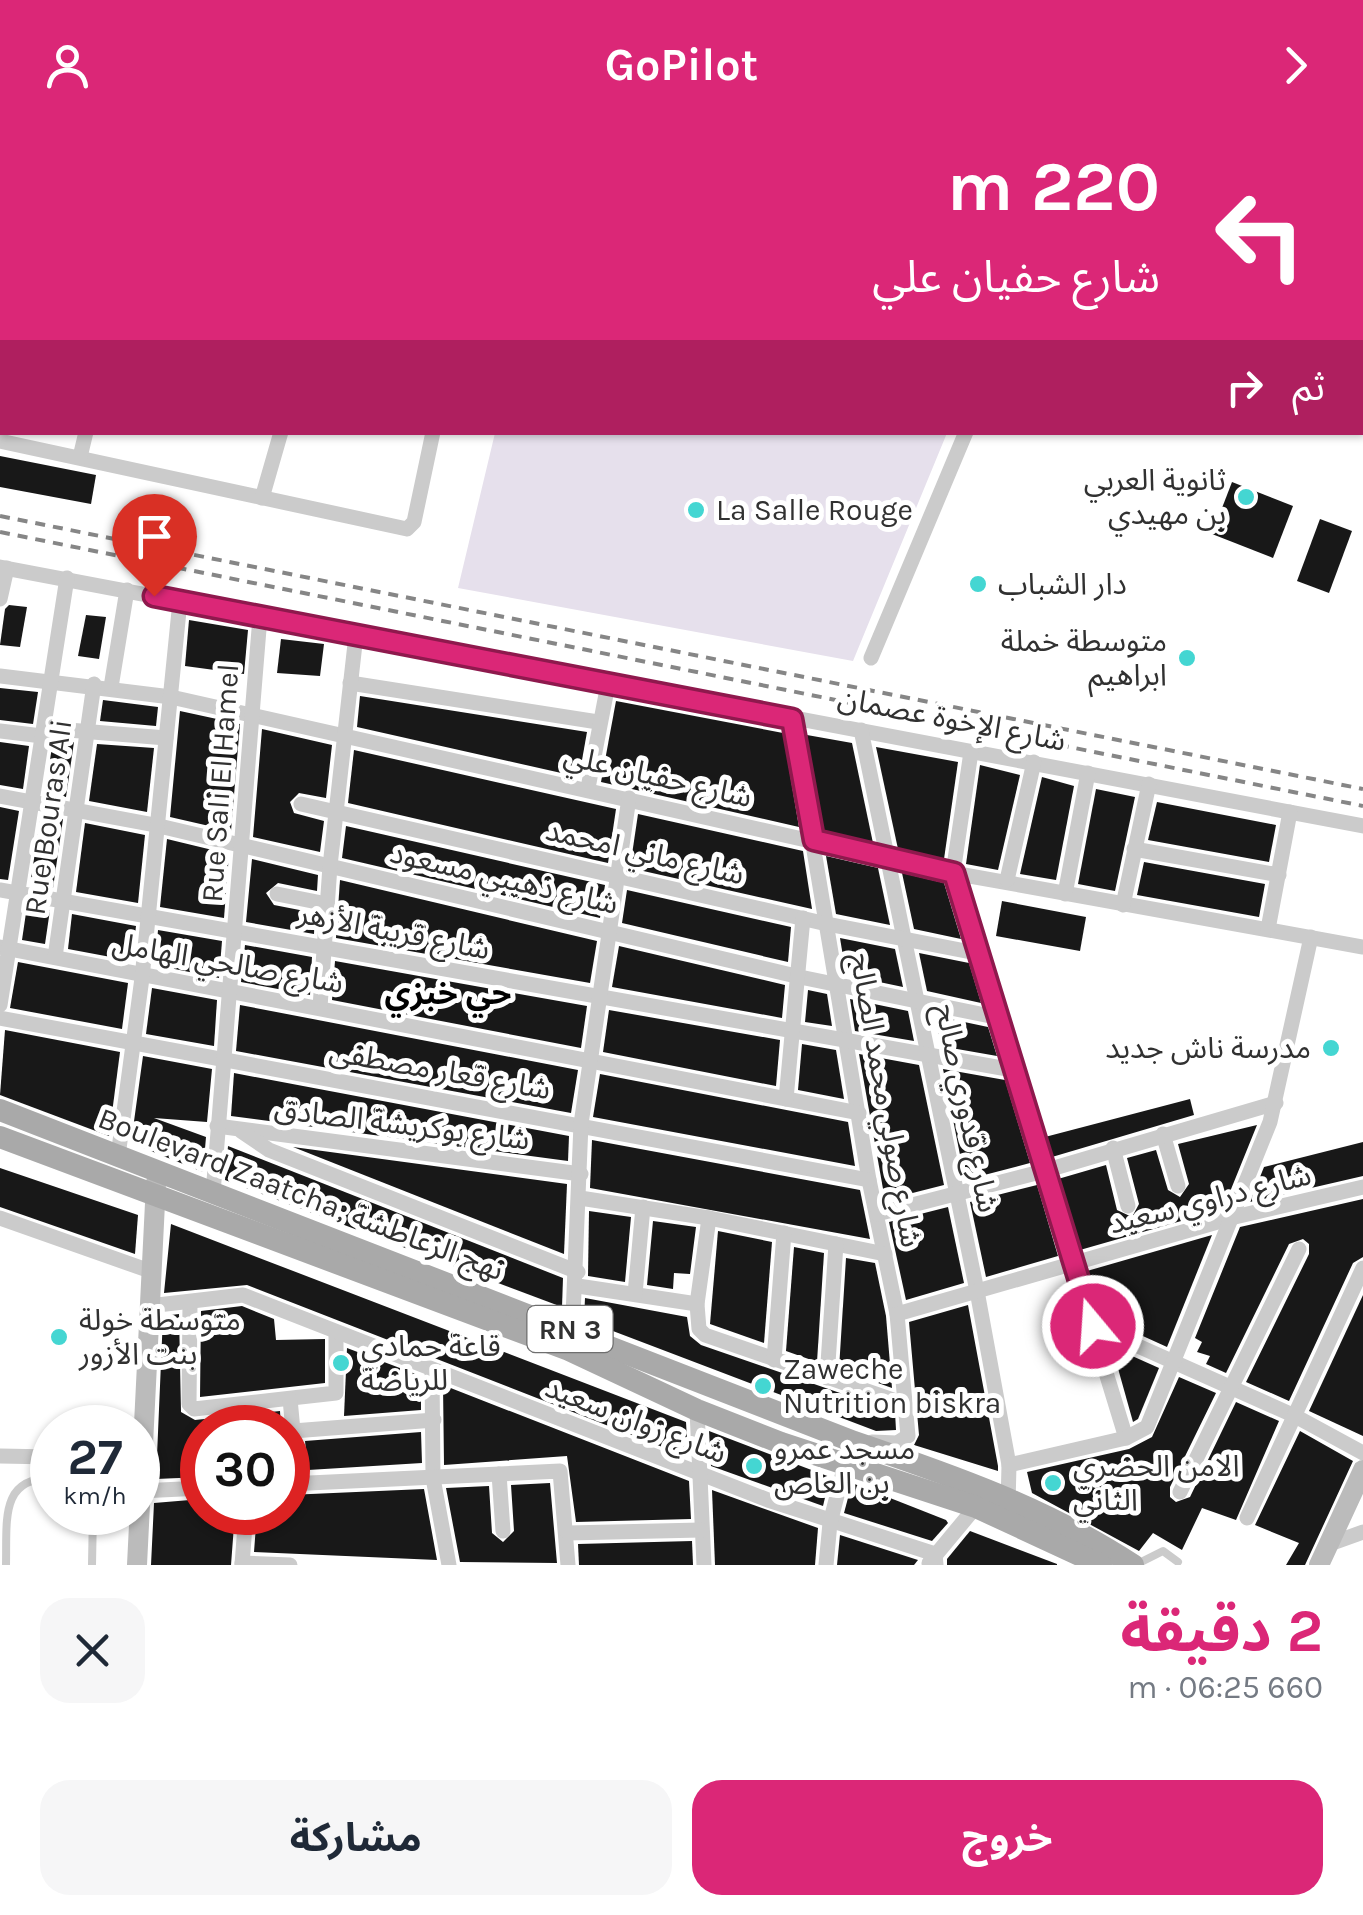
<!DOCTYPE html>
<html lang="ar">
<meta charset="utf-8">
<style>
:root{--surface:#fff;--page:#f6f6f7;--text:#1f2937;--muted:#747a83;--accent:#db2777}
body{margin:0;font-family:Karla,"Noto Sans Arabic",sans-serif;background:var(--page);color:var(--text);direction:rtl;height:100vh;display:flex;flex-direction:column;font-size:38px;white-space:nowrap}
*{box-sizing:border-box;margin:0}
p{font-size:32px;color:var(--muted)}
.icon{flex:none;width:55px;height:55px;fill:none;stroke:currentColor;stroke-width:2;stroke-linecap:round;stroke-linejoin:round}
.map{position:relative;height:1435px;overflow:hidden;direction:ltr}
.drawer{display:flex;flex-direction:column;background:var(--surface);flex:1}
.drawer>*{flex:none}
.guide{position:absolute;left:0px;top:0px;width:1365px;height:305px;box-shadow:0 2px 8px #0004;direction:rtl;background:#db2777;color:#fff;overflow:hidden}
.speed{position:absolute;left:30px;top:1275px;display:flex;gap:20px;font-size:50px;font-weight:700;text-align:center}
.speed>*{display:grid;place-content:center;width:130px;height:130px;border-radius:50%;background:var(--surface);box-shadow:0 2px 8px #0004;line-height:1}
.speed small{font-size:25px;font-weight:400}
.speed .limit{border:15px solid #d22;background:#fff;color:#111}
.pin{position:absolute;display:grid;place-items:center;width:85px;height:85px;color:#fff;margin:-102px -42px;border-radius:50% 50% 50% 0;rotate:-45deg;box-shadow:0 0 10px #0007}
.pin .icon{rotate:45deg}
.me{position:absolute;width:110px;margin:-55px;rotate:342deg;stroke-linejoin:round;filter:drop-shadow(0 0 8px #0008)}
.turn{display:flex;align-items:center;gap:35px;height:210px;padding:0 40px;font-size:45px}
.turn .icon{width:130px;height:130px;stroke-width:2.5}
.turn b{display:block;font-size:70px;line-height:85px}
.then{display:flex;align-items:center;height:95px;padding:0 40px;background:#0003;gap:20px;font-size:38px}
.round{display:grid;place-items:center;flex:none;width:105px;height:105px;border-radius:30px;background:var(--page)}
.summary{display:flex;align-items:center;justify-content:space-between;height:170px;padding:0 40px}
h1{font-size:60px;font-weight:700;line-height:75px;color:var(--accent)}
.action{display:flex;gap:20px;margin-top:auto;padding:20px 40px}
.action a{flex:1;height:115px;border-radius:30px;background:var(--accent);color:#fff;font-size:40px;font-weight:700;line-height:115px;text-align:center}
.action a+a{background:var(--page);color:var(--text)}
header{display:flex;justify-content:space-between;align-items:center;height:130px;padding:0 40px;background:var(--accent);color:#fff;font-size:45px;font-weight:700}
.map>svg:first-child{display:block}
.green{fill:#e6e0ec}
.building{fill:#181818}
.lines{fill:none;stroke-linecap:round;stroke-linejoin:round}
.lane{stroke:#cbcbcb;stroke-width:8}
.street{stroke:#cbcbcb;stroke-width:15}
.secondary{stroke:#bbb;stroke-width:20}
.primary{stroke:#a9a9a9;stroke-width:22}
.rail{stroke:#868686;stroke-width:4;stroke-dasharray:10 8;stroke-linecap:butt}
.route-casing{stroke:#8e194d;stroke-width:25}
.route{stroke:#db2777;stroke-width:18}
.poi-dot{fill:#44d6d2;stroke:#fff;stroke-width:4}
.labels{text-anchor:middle;dominant-baseline:central;stroke-width:10;stroke-linejoin:round;paint-order:stroke}
.shield{fill:#fff;stroke:#6f6f6f;stroke-width:2.5}
.shield-label{font-size:28px;font-weight:bold;fill:#313131}
.poi-label{font-size:30px;fill:#313131;stroke:#fff;text-anchor:start}
.street-label{font-size:30px;fill:#313131;stroke:#fff}
.neighbourhood-label{font-size:32px;font-weight:bold;fill:#000;stroke:#fff}
</style>
<header><svg class="icon" aria-label="forward" viewBox="0 0 24 24"><path d="M9 5l7 7-7 7"/></svg>GoPilot<svg class="icon" aria-label="person" viewBox="0 0 24 24"><circle cx="12" cy="8" r="4"/><path d="M4 21q1-7 8-7t8 7"/></svg></header>
<div class="map">
<svg width="1363" height="1435" viewBox="0 0 1363 1435">
<rect width="100%" height="100%" fill="#fff"/>
<path class="green" d="M495 303V302L947 303 853 531 458 458Z"/>
<g class="building">
<path d="M0 326 96 345 91 374 0 357Z"/>
<path d="M1232 352 1293 376 1273 428 1212 404Z"/>
<path d="M1320 389 1352 401 1329 463 1297 451Z"/>
<path d="M9 475 27 477 20 517 0 515 5 479Z"/>
<path d="M86 485 106 487 99 529 78 526Z"/>
<path d="M189 490 248 500 244 544 185 536Z"/>
<path d="M281 509 324 514 320 546 277 543Z"/>
<path d="M0 558 38 562 33 594 0 590Z"/>
<path d="M360 566 587 602 579 647 357 597Z"/>
<path d="M103 570 158 577 156 596 100 591Z"/>
<path d="M616 571 783 603 799 697 601 652Z"/>
<path d="M180 581 240 594 231 701 170 687Z"/>
<path d="M262 599 332 615 326 668 299 663 290 672 294 683 324 691 320 722 253 707Z"/>
<path d="M807 605 852 613 873 713 822 702Z"/>
<path d="M53 610 74 612 66 667 45 663Z"/>
<path d="M0 612 29 616 23 659 0 655Z"/>
<path d="M97 614 154 618 147 682 89 671Z"/>
<path d="M876 617 958 632 944 729 898 719Z"/>
<path d="M354 620 616 679 608 733 348 673Z"/>
<path d="M980 635 1020 645 998 740 966 734Z"/>
<path d="M1042 647 1074 656 1056 750 1020 744Z"/>
<path d="M1096 659 1135 667 1115 761 1078 754Z"/>
<path d="M1157 672 1276 695 1269 732 1148 710Z"/>
<path d="M0 677 19 681 8 750 0 749Z"/>
<path d="M638 684 803 721 812 779 630 738Z"/>
<path d="M41 685 63 689 53 758 30 754Z"/>
<path d="M85 693 145 705 138 773 76 762Z"/>
<path d="M346 696 605 755 600 788 342 728Z"/>
<path d="M167 709 229 724 224 788 160 777Z"/>
<path d="M826 726 878 738 890 795 836 784Z"/>
<path d="M252 729 318 745 317 761 278 753 266 763 274 775 315 783 314 804 246 792Z"/>
<path d="M1144 732 1265 754 1259 787 1137 765Z"/>
<path d="M902 743 944 753 961 809 914 799Z"/>
<path d="M340 750 597 811 590 853 336 808Z"/>
<path d="M627 760 791 797 788 832 622 793Z"/>
<path d="M1002 771 1086 787 1080 821 996 806Z"/>
<path d="M27 776 50 780 45 814 22 810Z"/>
<path d="M72 784 136 796 132 831 68 819Z"/>
<path d="M158 800 222 811 219 848 155 835Z"/>
<path d="M840 808 895 819 903 857 846 845Z"/>
<path d="M245 815 312 827 310 865 241 852Z"/>
<path d="M619 816 785 855 782 888 612 857Z"/>
<path d="M919 823 969 833 981 873 927 861Z"/>
<path d="M335 831 587 876 581 918 332 870Z"/>
<path d="M18 832 128 853 122 899 10 878Z"/>
<path d="M152 858 217 870 214 916 146 904Z"/>
<path d="M808 860 827 864 832 896 805 892Z"/>
<path d="M850 869 908 881 914 911 855 901Z"/>
<path d="M240 875 578 940 571 983 236 921Z"/>
<path d="M609 880 780 910 776 956 603 922Z"/>
<path d="M936 886 988 897 997 926 940 916Z"/>
<path d="M5 900 120 922 109 1006 0 965Z"/>
<path d="M802 914 836 920 844 969 798 960Z"/>
<path d="M859 924 919 935 944 1055 885 1070Z"/>
<path d="M143 926 212 939 207 992 154 988 206 1007 203 1042 131 1013Z"/>
<path d="M943 939 1005 950 1030 1033 965 1050Z"/>
<path d="M234 943 569 1006 568 1031 231 986Z"/>
<path d="M600 944 848 992 855 1036 593 987Z"/>
<path d="M1190 969 1194 985 1052 1027 1045 1007Z"/>
<path d="M1257 995 1223 1079 1080 1120 1058 1049 1106 1035 1117 1080 1132 1087 1139 1074 1127 1028 1156 1020 1168 1060 1180 1067 1189 1054 1178 1014Z"/>
<path d="M592 1010 860 1060 870 1109 590 1058Z"/>
<path d="M1363 1012V1046L1250 1072 1264 1037Z"/>
<path d="M228 1016 563 1148 562 1177 225 1050Z"/>
<path d="M293 1017 567 1054 564 1124Z"/>
<path d="M0 1038 138 1085 135 1124 0 1077Z"/>
<path d="M1037 1055 1058 1126 986 1147 970 1072Z"/>
<path d="M1363 1069V1127L1353 1133 1289 1271 1246 1252 1309 1124V1114L1303 1109 1289 1114 1226 1243 1206 1234 1210 1226 1197 1222 1202 1212 1195 1208 1240 1097Z"/>
<path d="M948 1077 964 1153 906 1170 889 1092Z"/>
<path d="M589 1081 631 1087 625 1152 588 1146Z"/>
<path d="M653 1091 696 1097 690 1144 674 1143 673 1159 647 1155Z"/>
<path d="M171 1094 686 1292 688 1327 247 1155 164 1163Z"/>
<path d="M718 1101 772 1112 764 1213 710 1194Z"/>
<path d="M1212 1105 1167 1217 1101 1187 1087 1141Z"/>
<path d="M794 1117 824 1123 817 1232 786 1221Z"/>
<path d="M846 1128 875 1133 886 1186 892 1258 839 1239Z"/>
<path d="M1363 1165V1306L1309 1281Z"/>
<path d="M585 1168 687 1187 690 1206 701 1215 895 1282 896 1300 876 1301 584 1190Z"/>
<path d="M968 1175 998 1336V1341L914 1315 919 1305 909 1192Z"/>
<path d="M242 1176 274 1189 276 1210 325 1209V1253L200 1267 201 1181Z"/>
<path d="M179 1184 181 1282 195 1290 280 1281 281 1298H202V1347L156 1349 163 1186Z"/>
<path d="M1112 1217 1159 1238 1138 1289 1133 1292Z"/>
<path d="M347 1218 421 1246V1280L344 1286Z"/>
<path d="M1179 1247 1216 1263 1170 1357V1367L1176 1372 1190 1367 1236 1272 1279 1291 1236 1390 1202 1378 1182 1420 1153 1403 1139 1421 1032 1363 1027 1342 1129 1319 1152 1307Z"/>
<path d="M443 1255 689 1351 691 1389 576 1392 567 1326 444 1335Z"/>
<path d="M709 1301 830 1347 823 1376 711 1336Z"/>
<path d="M1300 1301 1353 1331 1305 1435H1286L1299 1413 1255 1395Z"/>
<path d="M421 1302 422 1333 308 1340 305 1311Z"/>
<path d="M550 1353 557 1433 460 1432 446 1358 489 1356 492 1403 503 1412 514 1401 511 1355Z"/>
<path d="M852 1353 946 1390 948 1393 932 1411 844 1383Z"/>
<path d="M424 1359 437 1430 254 1422 257 1382H288V1365Z"/>
<path d="M712 1360 818 1398 815 1435H715Z"/>
<path d="M202 1369V1382H235L231 1435H151L154 1373Z"/>
<path d="M970 1401 1057 1434V1435H947V1429Z"/>
<path d="M840 1405 918 1430 914 1435H837Z"/>
<path d="M692 1411 693 1435H579L578 1414Z"/>
</g>
<g class="lines">
<g class="lane">
<path d="M6 1435C7 1389 0 1348 52 1348"/>
<path d="M92 1435 93 1382"/>
<path d="M1135 1435 1163 1421 1178 1432"/>
</g>
<g class="street">
<path d="M52 0 64 2"/>
<path d="M163 2V0"/>
<path d="M367 2 368 0"/>
<path d="M0 311 407 399 414 392 433 302"/>
<path d="M80 327 86 302"/>
<path d="M262 368 281 302"/>
<path d="M0 437 1363 696"/>
<path d="M0 469 7 438"/>
<path d="M871 528 966 302"/>
<path d="M0 546 171 567 953 743 1363 817"/>
<path d="M350 553 598 592"/>
<path d="M111 557 127 460"/>
<path d="M792 589 869 1050 897 1184 908 1306 897 1313 872 1312"/>
<path d="M44 598 166 608"/>
<path d="M861 600 977 1161 1009 1335 1008 1375"/>
<path d="M0 601 42 606"/>
<path d="M971 622 953 743 1126 1308"/>
<path d="M588 658 608 554"/>
<path d="M0 666 155 695 800 847 995 887"/>
<path d="M301 674 827 794 976 823"/>
<path d="M1134 719 1279 745"/>
<path d="M1007 750 1034 632"/>
<path d="M0 760 1013 940"/>
<path d="M277 764 327 774"/>
<path d="M1065 764 1088 643"/>
<path d="M1123 775 1149 654"/>
<path d="M1268 799 1290 682"/>
<path d="M0 817 859 983"/>
<path d="M55 827 94 554"/>
<path d="M0 875 67 448"/>
<path d="M320 877 330 736 356 505"/>
<path d="M0 888 869 1050"/>
<path d="M786 969 803 788"/>
<path d="M217 996 581 1044"/>
<path d="M241 1001 269 1020 578 1142"/>
<path d="M1163 1004 1178 1056"/>
<path d="M1113 1018 1128 1076"/>
<path d="M118 1026 142 848 180 471"/>
<path d="M213 1063 260 487"/>
<path d="M580 1068 709 1088 885 1124"/>
<path d="M877 1084 1044 1041 1276 973"/>
<path d="M0 1088 150 1141"/>
<path d="M709 1088 697 1174 699 1199 705 1205 905 1274"/>
<path d="M578 1156 697 1174"/>
<path d="M635 1164 643 1077"/>
<path d="M190 1173 189 1274 194 1279 336 1263V1203"/>
<path d="M149 1176 243 1165 768 1370 935 1424 936 1435"/>
<path d="M897 1184 1235 1087 1363 1057"/>
<path d="M1093 1196 1295 1286 1363 1323"/>
<path d="M572 1210 581 994 629 668"/>
<path d="M774 1230 784 1103"/>
<path d="M432 1241 433 1348 449 1435"/>
<path d="M827 1248 836 1114"/>
<path d="M290 1269 298 1353"/>
<path d="M697 1280 704 1435"/>
<path d="M293 1301 434 1290"/>
<path d="M0 1326 52 1327"/>
<path d="M1009 1335 1126 1308 1147 1297 1270 992 1311 807"/>
<path d="M499 1344 503 1401"/>
<path d="M288 1354 560 1341 568 1435"/>
<path d="M140 1361 202 1358"/>
<path d="M1180 1362 1299 1119"/>
<path d="M1247 1388 1363 1138"/>
<path d="M568 1403 701 1400"/>
<path d="M1327 1415 1363 1402"/>
<path d="M242 1433 290 1435"/>
<path d="M929 1433 978 1374"/>
<path d="M242 1435 246 1382"/>
<path d="M826 1435 830 1393 846 1331"/>
</g>
<g class="secondary">
<path d="M560 0 566 2"/>
<path d="M584 0V2"/>
<path d="M1089 2 1090 0"/>
<path d="M137 1435 156 1053"/>
<path d="M1319 1435 1363 1340"/>
</g>
<g class="primary">
<path d="M0 980 854 1312C951 1345 1046 1378 1133 1435"/>
<path d="M0 1007 569 1220 697 1280 781 1313 976 1377 1101 1435"/>
</g>
<g class="rail">
<path d="M0 386 1363 659"/>
<path d="M0 402 1363 676"/>
</g>
</g>
<g class="lines">
<g class="route-casing">
<path id="route" d="M154 466 792 589 814 710 954 743 1093 1196"/>
</g>
<use href="#route" class="route"/>
</g>
<g class="poi-dot">
<circle cx="1246" cy="367" r="10"/>
<circle cx="696" cy="380" r="10"/>
<circle cx="978" cy="454" r="10"/>
<circle cx="1187" cy="528" r="10"/>
<circle cx="1331" cy="918" r="10"/>
<circle cx="59" cy="1207" r="10"/>
<circle cx="341" cy="1233" r="10"/>
<circle cx="763" cy="1256" r="10"/>
<circle cx="754" cy="1336" r="10"/>
<circle cx="1053" cy="1353" r="10"/>
</g>
<g class="labels">
<rect class="shield" x="527.5" y="1176" width="85" height="46" rx="8"/>
<g class="shield-label">
<text x="570" y="1199">RN 3</text>
</g>
<g class="poi-label">
<text x="1226" y="350" text-anchor="end">ثانوية العربي<tspan x="1226" dy="34">بن مهيدي</tspan></text>
<text x="716" y="380">La Salle Rouge</text>
<text x="998" y="454">دار الشباب</text>
<text x="1167" y="511" text-anchor="end">متوسطة خملة<tspan x="1167" dy="34">ابراهيم</tspan></text>
<text x="1311" y="918" text-anchor="end">مدرسة ناش جديد</text>
<text x="79" y="1190">متوسطة خولة<tspan x="79" dy="34">بنت الأزور</tspan></text>
<text x="361" y="1216">قاعة حمادي<tspan x="361" dy="34">للرياضة</tspan></text>
<text x="783" y="1239">Zaweche<tspan x="783" dy="34">Nutrition biskra</tspan></text>
<text x="774" y="1319">مسجد عمرو<tspan x="774" dy="34">بن العاص</tspan></text>
<text x="1073" y="1336">الامن الحضري<tspan x="1073" dy="34">الثاني</tspan></text>
</g>
<g class="street-label">
<text transform="translate(952 589) rotate(11)">شارع الإخوة عصمان</text>
<text transform="translate(658 646) rotate(13)">شارع حفيان علي</text>
<text transform="translate(220 653) rotate(-86)">Rue Sali El Hamel</text>
<text transform="translate(48 687) rotate(-82)">Rue Bouras Ali</text>
<text transform="translate(645 722) rotate(13)">شارع ماني امحمد</text>
<text transform="translate(504 748) rotate(13)">شارع ذهيبي مسعود</text>
<text transform="translate(394 801) rotate(11)">شارع قريبة الأزهر</text>
<text transform="translate(228 833) rotate(10)">شارع صالحي الهامل</text>
<text transform="translate(440 940) rotate(10)">شارع قعار مصطفى</text>
<text transform="translate(886 970) rotate(80)">شارع صولي محمد الصالح</text>
<text transform="translate(967 978) rotate(78)">شارع قدوري صالح</text>
<text transform="translate(402 994) rotate(7)">شارع بوكريشة الصادق</text>
<text transform="translate(301 1064) rotate(21)">Boulevard Zaatcha; نهج الزعاطشة</text>
<text transform="translate(1210 1069) rotate(-14)">شارع دراوي سعيد</text>
<text transform="translate(636 1290) rotate(21)">شارع زوان سعيد</text>
</g>
<g class="neighbourhood-label">
<text x="448" y="863">حي خبزي</text>
</g>
</g>
</svg>
<div class="speed"><div>27<small>km/h</small></div><div class="limit">30</div></div>
<div class="pin" style="left:154px;top:466px;background:#d93025"><svg class="icon" aria-label="arrive" viewBox="0 0 24 24"><path d="M6 21V4h12l-3 4 3 4H6"/></svg></div>
<svg class="me" style="left:1093px;top:1196px" viewBox="-20 -20 40 40"><circle r="17" fill="#db2777" stroke="#fff" stroke-width="3"/><path d="M0-11L8 9 0 5-8 9z" fill="#fff"/></svg>
<div class="guide">
<div class="turn"><svg class="icon" aria-label="left" viewBox="0 0 24 24"><path d="M17 20v-9H6M10 6l-5 5 5 5"/></svg><div><b>220 m</b>شارع حفيان علي</div></div>
<div class="then">ثم<svg class="icon" aria-label="right" viewBox="0 0 24 24"><path d="M7 20v-9h11M14 6l5 5-5 5"/></svg></div>
</div>
</div>
<section class="drawer">
<div class="summary"><div><h1>2 دقيقة</h1><p>660 m · 06:25</p></div><a class="round"><svg class="icon" aria-label="close" viewBox="0 0 24 24"><path d="M6 6l12 12M18 6L6 18"/></svg></a></div>
<div class="action"><a>خروج</a><a>مشاركة</a></div>
</section>
